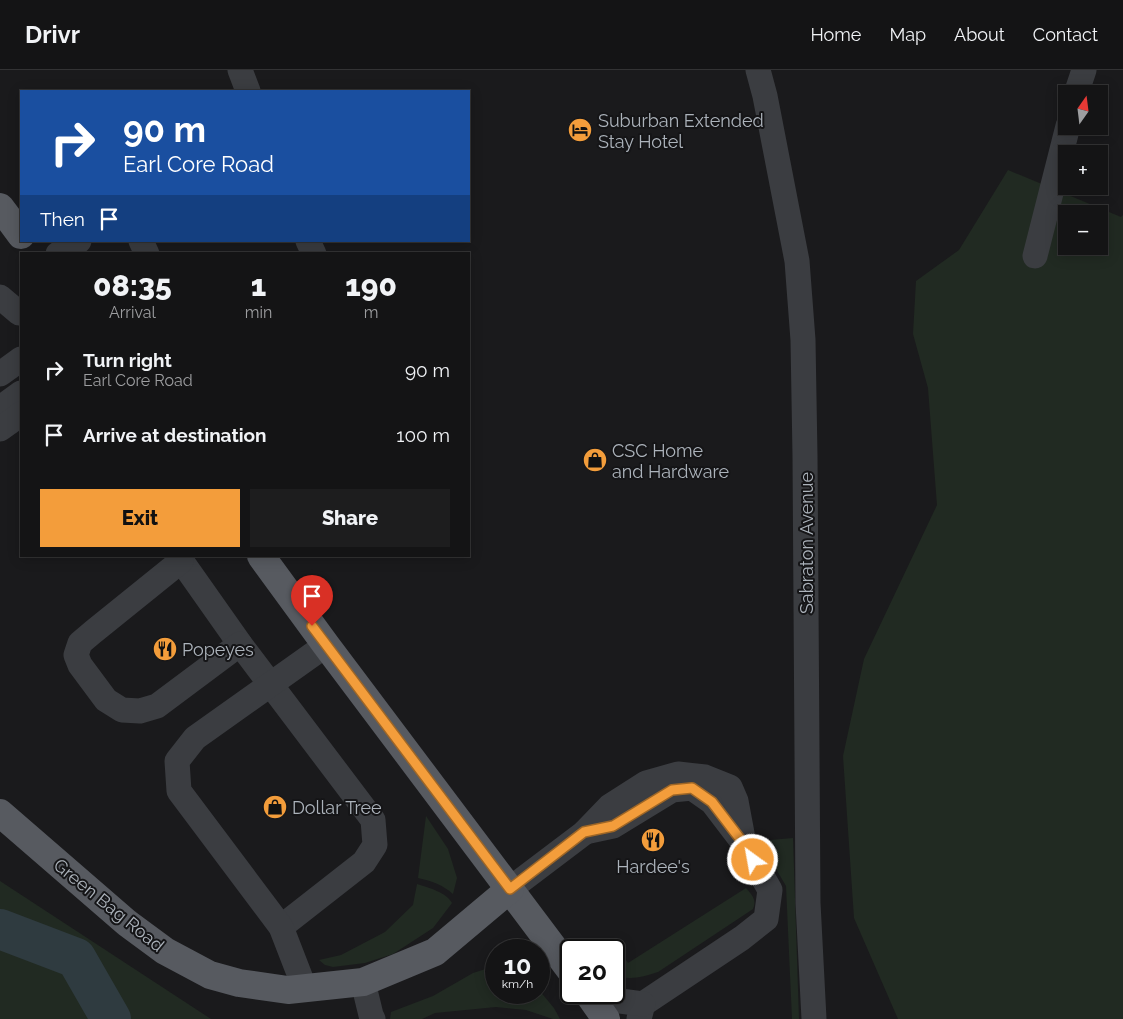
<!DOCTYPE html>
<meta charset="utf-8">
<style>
:root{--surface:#141415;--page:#1d1d1e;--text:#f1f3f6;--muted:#9d9ea0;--line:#333334;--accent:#f39d3b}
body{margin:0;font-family:Raleway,sans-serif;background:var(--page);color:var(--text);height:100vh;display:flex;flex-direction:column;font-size:19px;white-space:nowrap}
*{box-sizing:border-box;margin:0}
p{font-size:16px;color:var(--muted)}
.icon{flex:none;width:28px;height:28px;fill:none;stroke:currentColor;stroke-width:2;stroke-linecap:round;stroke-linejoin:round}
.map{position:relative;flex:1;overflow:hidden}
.sheet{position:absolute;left:20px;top:182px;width:450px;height:305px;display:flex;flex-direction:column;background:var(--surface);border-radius:0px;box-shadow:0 2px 12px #0003,0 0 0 1px var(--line)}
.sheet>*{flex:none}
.hud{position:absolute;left:20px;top:20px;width:450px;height:152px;border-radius:0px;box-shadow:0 2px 12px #0003,0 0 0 1px var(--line);background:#1a4fa0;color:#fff;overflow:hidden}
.needle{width:32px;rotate:14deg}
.buttons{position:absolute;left:1058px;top:15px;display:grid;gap:10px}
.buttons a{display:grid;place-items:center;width:50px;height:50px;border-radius:0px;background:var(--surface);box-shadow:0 2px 12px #0003,0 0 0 1px var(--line);font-size:25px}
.speed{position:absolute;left:485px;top:869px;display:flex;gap:10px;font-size:25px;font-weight:700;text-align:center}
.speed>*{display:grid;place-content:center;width:65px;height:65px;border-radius:50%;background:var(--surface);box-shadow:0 2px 12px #0003,0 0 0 1px var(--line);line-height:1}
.speed small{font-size:12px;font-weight:400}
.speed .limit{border:2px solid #111;border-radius:8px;background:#fff;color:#111}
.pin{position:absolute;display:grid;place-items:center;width:42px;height:42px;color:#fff;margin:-51px -21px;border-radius:50% 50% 50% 0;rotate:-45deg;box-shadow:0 0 5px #0007}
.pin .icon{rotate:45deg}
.me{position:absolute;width:55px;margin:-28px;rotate:328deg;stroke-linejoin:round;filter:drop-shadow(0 0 4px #0008)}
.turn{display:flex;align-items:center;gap:18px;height:105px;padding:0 20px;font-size:22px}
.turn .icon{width:65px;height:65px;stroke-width:2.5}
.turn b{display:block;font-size:35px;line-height:42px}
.then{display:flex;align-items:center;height:48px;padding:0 20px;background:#0003;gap:10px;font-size:19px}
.eta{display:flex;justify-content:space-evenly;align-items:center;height:85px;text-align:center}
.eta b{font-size:30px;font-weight:800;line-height:35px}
.primary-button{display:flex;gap:10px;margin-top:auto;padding:10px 20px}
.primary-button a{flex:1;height:58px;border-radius:0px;background:var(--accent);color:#111;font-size:20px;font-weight:800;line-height:58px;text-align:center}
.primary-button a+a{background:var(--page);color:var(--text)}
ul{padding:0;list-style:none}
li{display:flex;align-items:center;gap:15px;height:65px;padding:0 20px}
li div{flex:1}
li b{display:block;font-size:19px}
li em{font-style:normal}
header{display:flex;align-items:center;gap:30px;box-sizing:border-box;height:70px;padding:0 25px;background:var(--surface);border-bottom:1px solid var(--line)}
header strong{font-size:24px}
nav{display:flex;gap:28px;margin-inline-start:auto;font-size:18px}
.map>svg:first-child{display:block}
.green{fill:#212a22;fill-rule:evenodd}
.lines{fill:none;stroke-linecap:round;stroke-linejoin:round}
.river{stroke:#2f3b40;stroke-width:40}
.minor{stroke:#3b3d41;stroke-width:25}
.major{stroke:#575a60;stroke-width:28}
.route-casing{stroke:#9e6626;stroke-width:12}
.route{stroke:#f39d3b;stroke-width:9}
.labels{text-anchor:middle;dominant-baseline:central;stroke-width:4;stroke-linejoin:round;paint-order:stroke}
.poi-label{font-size:18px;fill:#acb3bb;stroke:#151517;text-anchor:start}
.street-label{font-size:18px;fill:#acb3bb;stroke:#151517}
</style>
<header>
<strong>Drivr</strong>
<nav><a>Home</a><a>Map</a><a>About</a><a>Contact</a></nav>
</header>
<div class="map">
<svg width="1123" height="949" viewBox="0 0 1123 949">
<rect width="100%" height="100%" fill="#1a1a1c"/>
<g class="green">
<path d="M1008 100 1121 147 1123 145V949H898L854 848 843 686 864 589 937 435 928 318 913 264 916 211 959 180ZM1066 144H1099V176H1066Z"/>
<path d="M426 746 448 779 457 808 453 824C443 815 432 811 418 808Z"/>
<path d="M793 768 799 949H792L786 816 769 787 770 770Z"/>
<path d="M0 811 211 949H0Z"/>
<path d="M417 814C429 818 446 822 452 833L433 858 393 884 365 893 333 897 325 895 319 890 341 885 385 862 413 835Z"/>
<path d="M746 818C752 825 757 830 753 839L658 902C643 907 629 911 614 905V880H597L613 871 628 893Z"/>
<path d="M495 896 496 897V922H539V920L554 938 560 949H553L526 940 496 937 435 943 422 949H390L391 942 433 926 473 903Z"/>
</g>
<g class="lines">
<path class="river" d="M0 859 76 888 111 949"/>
<g class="minor">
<path d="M240 0 248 21"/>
<path d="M758 0 765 26 797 191 803 270 805 386 808 833 814 949"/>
<path d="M1076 24 1084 0"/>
<path d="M141 171 147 184"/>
<path d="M308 171 314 184"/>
<path d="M58 184 79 171"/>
<path d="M1035 186 1068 56"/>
<path d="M0 227 19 243"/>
<path d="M0 304 21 289"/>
<path d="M0 338 21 323"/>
<path d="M0 359 21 344"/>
<path d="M178 486 240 574 373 750 375 775 364 792 281 857"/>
<path d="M181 491 93 562 80 573 76 585 80 595 106 630 122 640 140 641 157 636 240 574"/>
<path d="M585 762 613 756 672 720 692 718 712 732 741 770"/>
<path d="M510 819 584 763 610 736 646 713 678 704 705 707 730 717 736 731 744 774 770 820 766 849 742 868 643 934 639 949"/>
<path d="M363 912 371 945 373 949"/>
<path d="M305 919 281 857 179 721 177 691 195 668 326 575"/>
<path d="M590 927 643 934"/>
</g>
<g class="major">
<path d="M0 137 21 165"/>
<path d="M261 486 326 575 571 901"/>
<path d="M0 743 127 853 165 881 210 905 239 913 288 920 363 912 435 882 510 819"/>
<path d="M587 922 606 949"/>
</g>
</g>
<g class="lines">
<g class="route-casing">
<path id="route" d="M312 556 510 819 584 762 613 756 672 720 692 718 712 732 744 774 753 790"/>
</g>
<use href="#route" class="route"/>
</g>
<defs>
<g id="hotel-disc" transform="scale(1.25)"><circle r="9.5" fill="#f39d3b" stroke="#151517"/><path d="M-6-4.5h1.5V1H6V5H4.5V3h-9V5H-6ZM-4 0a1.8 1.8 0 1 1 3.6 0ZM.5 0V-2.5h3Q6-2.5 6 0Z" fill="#111"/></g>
<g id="shop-disc" transform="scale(1.25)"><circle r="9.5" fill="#f39d3b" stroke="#151517"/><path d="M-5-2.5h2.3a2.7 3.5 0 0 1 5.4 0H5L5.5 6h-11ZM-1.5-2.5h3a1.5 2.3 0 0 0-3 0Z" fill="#111"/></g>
<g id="restaurant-disc" transform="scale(1.25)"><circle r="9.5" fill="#f39d3b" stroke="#151517"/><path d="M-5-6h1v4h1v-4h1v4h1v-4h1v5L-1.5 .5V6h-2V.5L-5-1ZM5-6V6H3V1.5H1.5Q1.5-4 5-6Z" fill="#111"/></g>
</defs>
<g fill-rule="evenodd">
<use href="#hotel-disc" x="580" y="60"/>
<use href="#shop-disc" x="595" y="390"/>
<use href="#restaurant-disc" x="165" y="579"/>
<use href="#shop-disc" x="275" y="737"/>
<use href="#restaurant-disc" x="653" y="770"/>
</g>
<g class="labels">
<g class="poi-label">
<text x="598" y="50">Suburban Extended<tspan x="598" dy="21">Stay Hotel</tspan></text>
<text x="612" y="380">CSC Home<tspan x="612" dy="21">and Hardware</tspan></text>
<text x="182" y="579">Popeyes</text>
<text x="292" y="737">Dollar Tree</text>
<text x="653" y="796" text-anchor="middle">Hardee's</text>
</g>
<g class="street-label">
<text transform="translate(806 473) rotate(-90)">Sabraton Avenue</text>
<text transform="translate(109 835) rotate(39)">Green Bag Road</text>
</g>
</g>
</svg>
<div class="buttons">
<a><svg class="needle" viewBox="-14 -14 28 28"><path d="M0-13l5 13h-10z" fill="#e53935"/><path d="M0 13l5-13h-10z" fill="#9d9ea0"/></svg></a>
<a>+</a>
<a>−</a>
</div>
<div class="speed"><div>10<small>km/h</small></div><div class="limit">20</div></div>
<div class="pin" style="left:312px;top:556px;background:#d93025"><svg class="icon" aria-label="arrive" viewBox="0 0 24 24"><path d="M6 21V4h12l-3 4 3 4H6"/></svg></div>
<svg class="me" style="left:753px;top:790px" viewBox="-20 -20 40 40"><circle r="17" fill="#f39d3b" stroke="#fff" stroke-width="3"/><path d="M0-11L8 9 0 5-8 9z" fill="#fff"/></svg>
<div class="hud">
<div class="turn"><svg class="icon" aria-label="right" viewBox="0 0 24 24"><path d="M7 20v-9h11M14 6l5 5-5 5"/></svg><div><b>90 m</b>Earl Core Road</div></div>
<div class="then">Then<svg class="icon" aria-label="arrive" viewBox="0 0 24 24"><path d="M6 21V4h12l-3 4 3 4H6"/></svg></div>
</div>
<section class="sheet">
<div class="eta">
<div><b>08:35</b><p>Arrival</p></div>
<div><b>1</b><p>min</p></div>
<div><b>190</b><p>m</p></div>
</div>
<ul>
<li><svg class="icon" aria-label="right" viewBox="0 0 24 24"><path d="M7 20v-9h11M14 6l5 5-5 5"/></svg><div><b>Turn right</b><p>Earl Core Road</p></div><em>90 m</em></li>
<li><svg class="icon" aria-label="arrive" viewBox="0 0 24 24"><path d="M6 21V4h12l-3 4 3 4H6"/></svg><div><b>Arrive at destination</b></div><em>100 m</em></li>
</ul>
<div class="primary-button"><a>Exit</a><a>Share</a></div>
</section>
</div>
